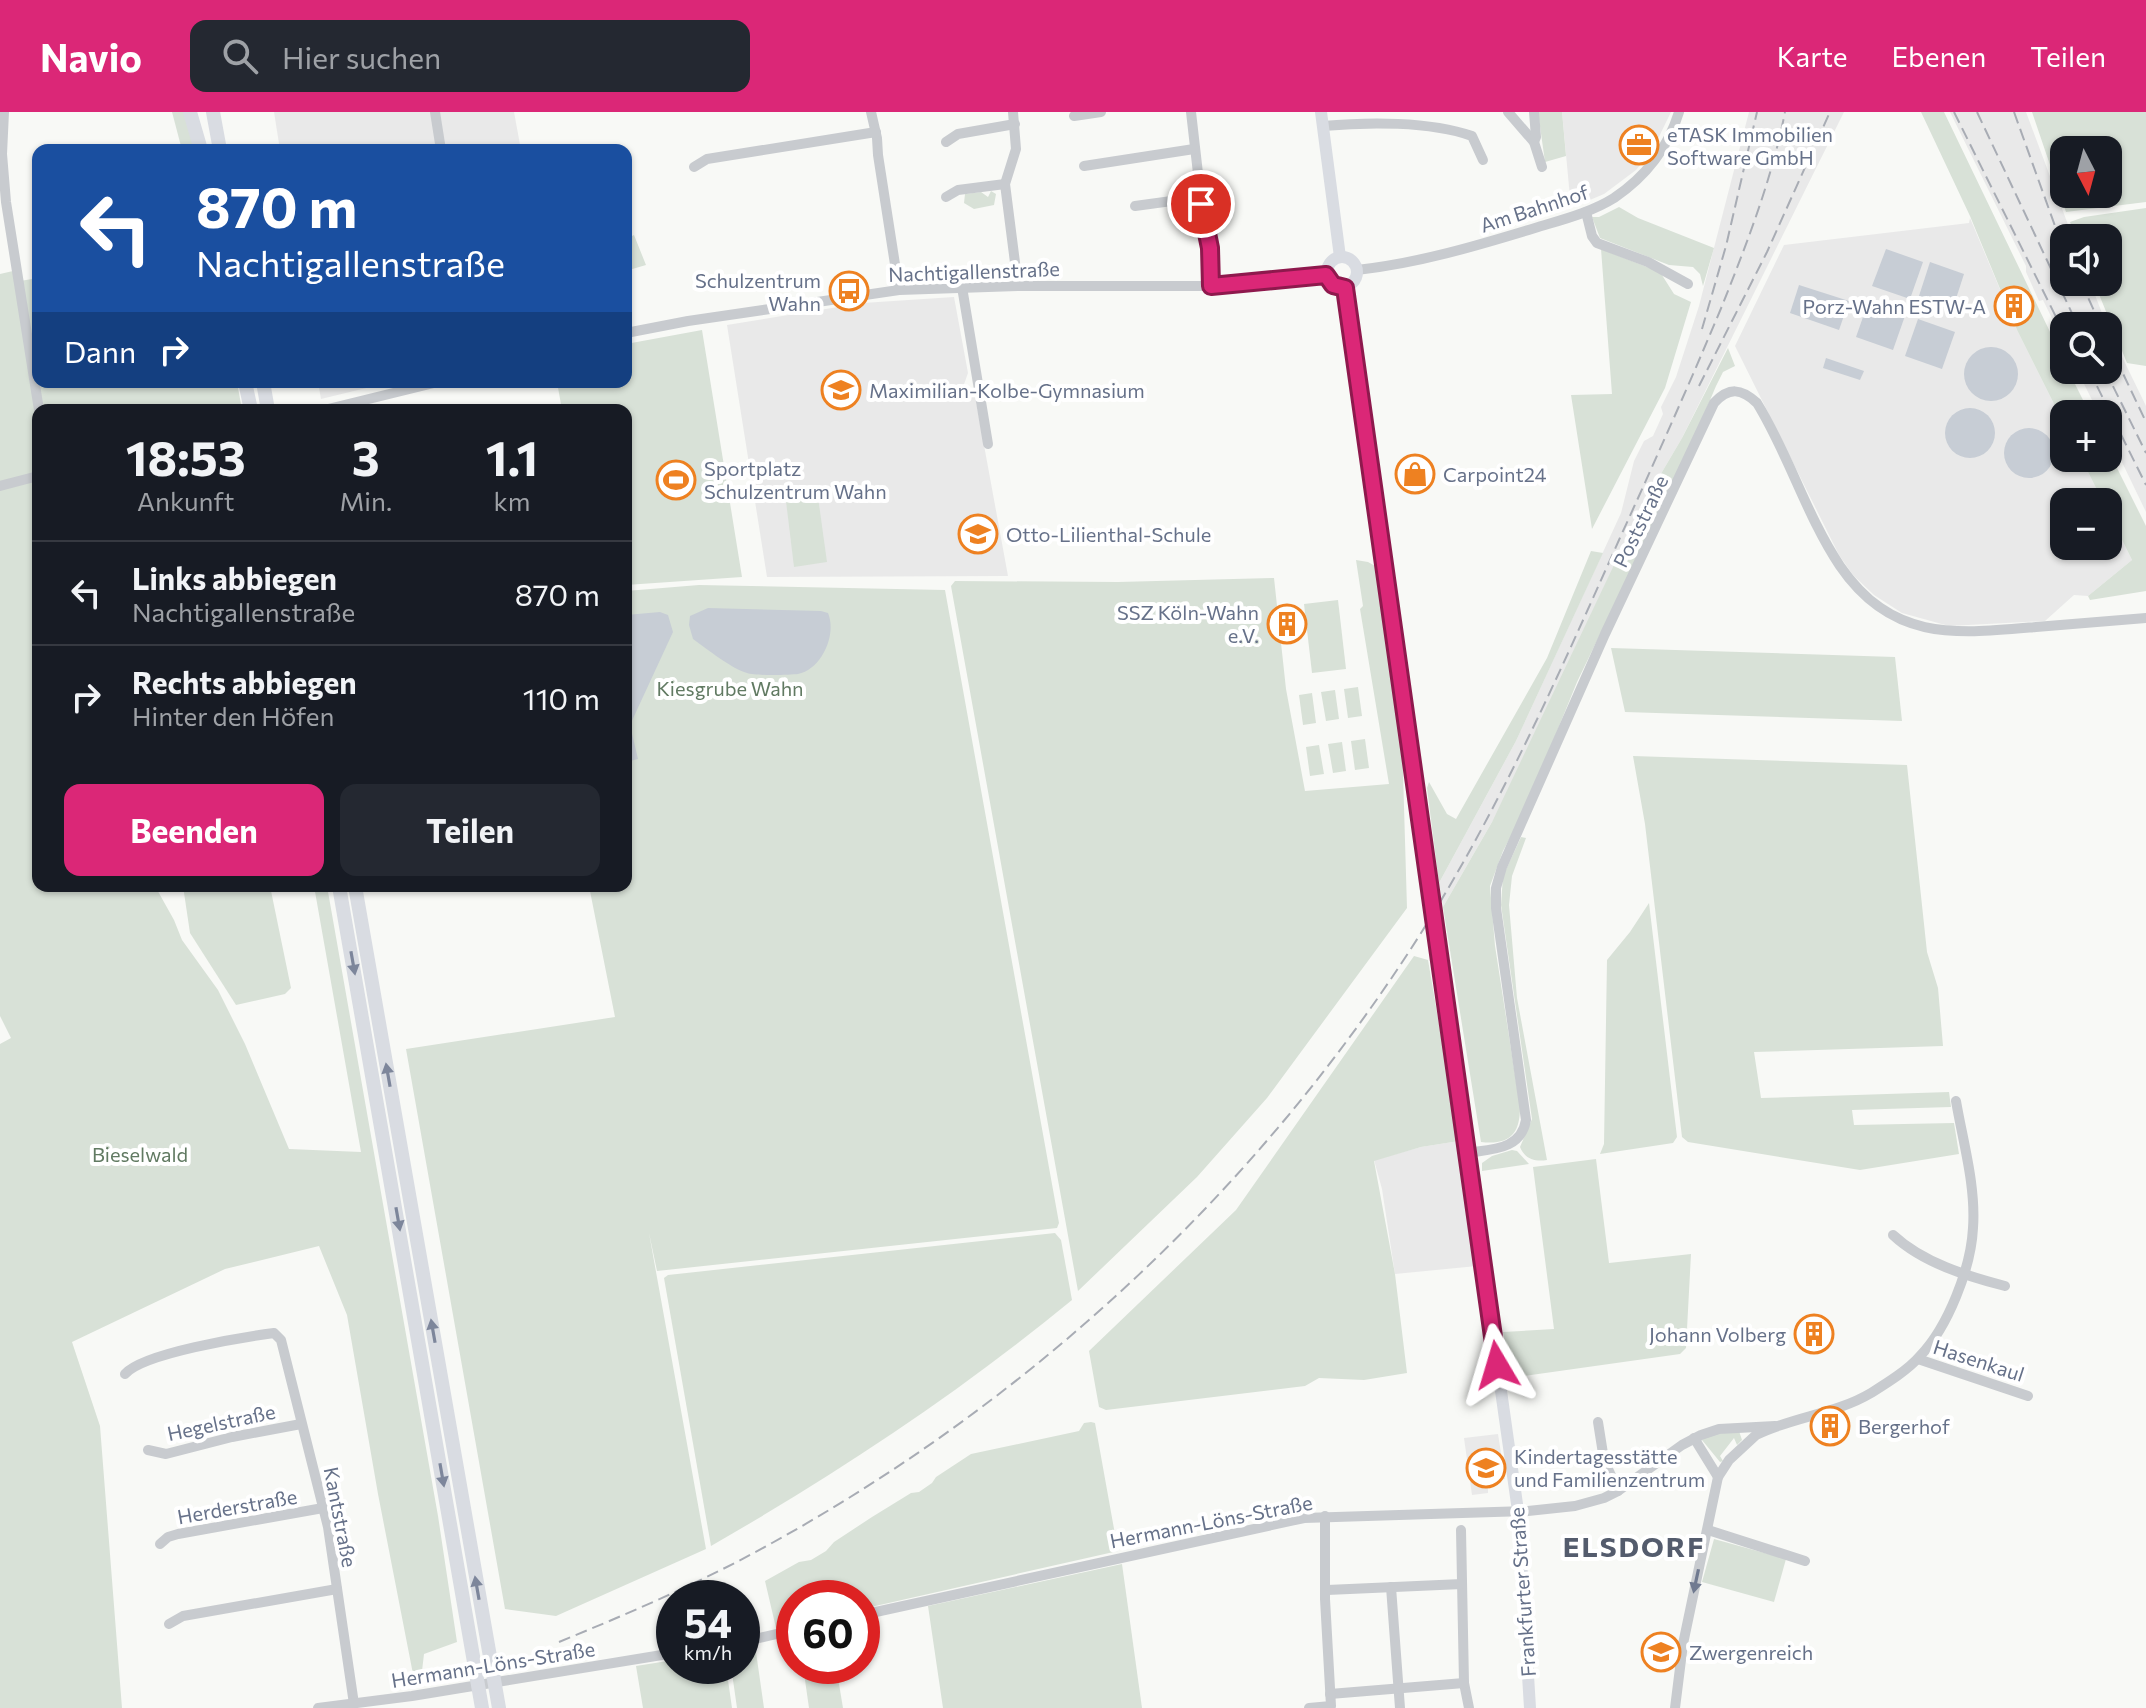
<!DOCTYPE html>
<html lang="de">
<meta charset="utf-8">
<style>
:root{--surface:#171b24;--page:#242831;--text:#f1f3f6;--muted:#9ea1a6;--line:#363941;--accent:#db2777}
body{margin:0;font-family:Commissioner,sans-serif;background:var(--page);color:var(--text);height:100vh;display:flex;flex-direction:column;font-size:30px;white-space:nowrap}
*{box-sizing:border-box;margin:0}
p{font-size:26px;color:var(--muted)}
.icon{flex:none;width:44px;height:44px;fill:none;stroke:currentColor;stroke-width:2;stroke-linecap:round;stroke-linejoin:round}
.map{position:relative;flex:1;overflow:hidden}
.sheet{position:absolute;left:32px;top:292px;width:600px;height:488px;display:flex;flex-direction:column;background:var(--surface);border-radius:16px;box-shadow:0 2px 6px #0004}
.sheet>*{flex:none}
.hud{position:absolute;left:32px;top:32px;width:600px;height:244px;border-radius:16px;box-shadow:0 2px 6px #0004;background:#1a4fa0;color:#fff;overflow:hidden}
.needle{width:52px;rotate:174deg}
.buttons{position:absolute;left:2050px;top:24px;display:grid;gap:16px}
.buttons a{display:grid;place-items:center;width:72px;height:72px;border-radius:16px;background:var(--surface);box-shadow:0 2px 6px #0004;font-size:40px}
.speed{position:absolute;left:656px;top:1468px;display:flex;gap:16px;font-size:40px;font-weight:700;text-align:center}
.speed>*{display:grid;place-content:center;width:104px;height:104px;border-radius:50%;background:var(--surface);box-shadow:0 2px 6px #0004;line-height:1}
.speed small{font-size:20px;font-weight:400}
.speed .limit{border:12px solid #d22;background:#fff;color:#111}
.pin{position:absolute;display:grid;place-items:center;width:68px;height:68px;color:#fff;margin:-34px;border:4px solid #fff;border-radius:50%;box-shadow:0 2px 8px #0007}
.me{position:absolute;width:88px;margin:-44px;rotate:353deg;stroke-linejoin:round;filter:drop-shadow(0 0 6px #0008)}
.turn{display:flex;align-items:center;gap:28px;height:168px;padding:0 32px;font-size:36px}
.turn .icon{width:104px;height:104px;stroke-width:2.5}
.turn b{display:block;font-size:56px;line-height:68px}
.then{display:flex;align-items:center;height:76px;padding:0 32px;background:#0003;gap:16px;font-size:30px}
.eta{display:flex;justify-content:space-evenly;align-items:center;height:136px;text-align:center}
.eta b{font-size:48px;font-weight:700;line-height:56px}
.action{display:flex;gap:16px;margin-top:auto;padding:16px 32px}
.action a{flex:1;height:92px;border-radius:16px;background:var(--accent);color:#fff;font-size:32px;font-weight:700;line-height:92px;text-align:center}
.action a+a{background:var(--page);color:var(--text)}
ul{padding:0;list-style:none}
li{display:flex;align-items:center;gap:24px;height:104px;padding:0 32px;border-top:2px solid var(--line)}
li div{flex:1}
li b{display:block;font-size:30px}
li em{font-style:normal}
header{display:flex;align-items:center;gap:48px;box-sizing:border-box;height:112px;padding:0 40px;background:var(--accent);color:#fff}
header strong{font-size:38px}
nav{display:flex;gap:44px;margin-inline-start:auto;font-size:28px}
.search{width:560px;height:72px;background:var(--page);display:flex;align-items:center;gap:20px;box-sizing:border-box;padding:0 28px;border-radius:16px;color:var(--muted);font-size:30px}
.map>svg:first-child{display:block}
.built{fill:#e9e9e9}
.green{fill:#d8e1d7;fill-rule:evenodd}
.water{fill:#c7cdd5}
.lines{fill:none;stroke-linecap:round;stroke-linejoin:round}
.minor{stroke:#c8cbcf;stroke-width:10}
.major{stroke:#d9dce2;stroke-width:12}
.highway{stroke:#d9dce2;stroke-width:14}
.rail{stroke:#a8acb4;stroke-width:2;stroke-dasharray:12 6;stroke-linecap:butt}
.oneway{fill:#7d869b}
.oneway2{fill:#707a90}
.route-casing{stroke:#8e194d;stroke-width:20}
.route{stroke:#db2777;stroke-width:14}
.labels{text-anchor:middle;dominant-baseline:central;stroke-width:8;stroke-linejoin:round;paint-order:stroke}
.poi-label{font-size:20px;fill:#667189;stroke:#fff;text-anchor:start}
.street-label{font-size:20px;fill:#667189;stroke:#fff}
.park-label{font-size:20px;fill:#617a62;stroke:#fff}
.district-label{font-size:28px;font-weight:bold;letter-spacing:2px;fill:#545c6d;stroke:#fff}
</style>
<header>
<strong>Navio</strong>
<div class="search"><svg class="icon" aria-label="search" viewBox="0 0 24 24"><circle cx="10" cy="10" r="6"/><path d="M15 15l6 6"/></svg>Hier suchen</div>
<nav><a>Karte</a><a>Ebenen</a><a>Teilen</a></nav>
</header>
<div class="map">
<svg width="2146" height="1596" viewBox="0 0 2146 1596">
<rect width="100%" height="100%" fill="#f8f9f6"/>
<g class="built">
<path d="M274 0H514L521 38H280Z"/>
<path d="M1562 0H1671L1653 37 1636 58 1604 82 1571 96Z"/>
<path d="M1749 0H1844L1682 326 1642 394 1522 651 1492 710 1443 795 1439 771 1516 629 1621 401 1634 349 1644 329 1653 324 1663 302 1661 295 1676 265 1699 194Z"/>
<path d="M1950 0H2026L2073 126H2064V170H2090L2107 214H2064V231L2043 188 2039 189 2026 160V154Z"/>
<path d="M1970 106 2017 218 2064 312V346H2081L2103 390H2064V434H2108V400L2132 448 2088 484 2074 483 2045 509 1949 514 1902 501 1874 483 1853 463 1839 443 1735 234 1784 133 1969 111Z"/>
<path d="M954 185 968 261 962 278 963 285 975 284 1008 464 767 465 727 213 863 191Z"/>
<path d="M2108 216 2146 294V400L2108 321V302H2099L2077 258H2108Z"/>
<path d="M318 270H391L321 287Z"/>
<path d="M1459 1029 1477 1154 1395 1162 1382 1077 1374 1048 1421 1035Z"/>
<path d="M1498 1322 1505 1367 1488 1369V1381L1472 1383 1464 1326Z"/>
</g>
<g class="green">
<path d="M172 0H186L194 38H182Z"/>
<path d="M1538 0H1562L1566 44 1545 50Z"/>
<path d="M1921 0H1944L2064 249V258H2068L2090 302H2064V312L2017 218 1970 104Z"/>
<path d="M2032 0H2146V90L2066 100ZM2064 38H2108V82H2064Z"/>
<path d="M991 79 996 82 994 93 974 97 964 91 965 82 981 80 988 85Z"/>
<path d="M1619 95 1638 106 1714 136 1703 174 1700 162 1693 155 1669 153 1600 126 1592 105H1599Z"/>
<path d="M2146 96V254L2127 251 2094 170H2108V126H2076L2070 110 2084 105Z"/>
<path d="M634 123 646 153 629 158 626 127Z"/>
<path d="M1601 137 1660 160 1674 182 1691 190 1665 276 1592 417 1571 283 1612 282Z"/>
<path d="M13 159 38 312V774H155L174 808 182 828 218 878 245 932 289 1037 361 1040 314 774H327L438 1404 457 1530 424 1542 422 1559 413 1562 378 1382 347 1203 319 1134 225 1157 72 1230 100 1314 122 1596H0V932L11 926 0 904V162Z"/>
<path d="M38 166V270H237L242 298H43L20 169Z"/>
<path d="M702 218 742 465 626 473V298H562L557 270H626V232Z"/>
<path d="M1728 236 1735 254 1723 260 1716 274 1688 340 1577 570 1525 698 1503 739 1490 774 1495 834 1520 995C1520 1023 1509 1033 1481 1030L1443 795 1492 710 1642 394 1682 326Z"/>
<path d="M2108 338 2146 414V479L2090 488 2088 484 2132 448 2108 400V390H2103L2081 346H2108Z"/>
<path d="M818 385 827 450 794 455 786 389Z"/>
<path d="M1591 439 1603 441 1516 629 1439 771 1427 676 1429 670 1447 702 1456 707 1547 546Z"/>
<path d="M1356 448 1368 450 1377 455 1402 627 1407 796 1267 986 1197 1065 1078 1179 951 474 955 469 1118 470 1274 466 1286 577 1305 679 1389 672 1360 497 1363 494Z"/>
<path d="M699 473 945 478 1059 1111 1057 1116 657 1159 649 1121 706 1437 556 1504 505 1497 406 937 615 905 589 774H626V479Z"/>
<path d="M1338 488 1346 557 1312 561 1304 492Z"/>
<path d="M1611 536 1895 545 1902 609 1625 600Z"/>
<path d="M1358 575 1362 604 1348 606 1344 577Z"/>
<path d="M1335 578 1339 607 1326 609 1321 580Z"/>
<path d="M1312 581 1316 611 1303 613 1299 583Z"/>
<path d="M1365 627 1369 656 1355 658 1351 629Z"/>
<path d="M1342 630 1346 659 1333 661 1328 632Z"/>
<path d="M1319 633 1324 662 1310 664 1306 635Z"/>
<path d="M1633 644 1907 653 1927 840 1938 876 1943 934 1754 940 1761 986 1949 980 1951 995 1852 998 1854 1013 1954 1011 1959 1042 1860 1058 1688 1030 1682 1025 1645 712Z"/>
<path d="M1521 725 1526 726 1512 764 1509 793 1517 886 1547 1048C1535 1050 1525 1047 1520 1035L1532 1007 1501 793 1503 764Z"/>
<path d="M183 774H270L291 876 285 882 236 893 190 821Z"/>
<path d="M1649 791 1677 1025 1673 1031 1600 1042 1604 1032 1607 848 1630 820Z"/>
<path d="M1414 844 1428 848 1459 1029 1421 1035 1374 1049 1395 1162 1407 1261 1364 1268 1319 1266 1305 1274 1106 1298 1099 1295 1089 1239 1236 1098Z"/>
<path d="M1512 1038 1517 1039 1529 1052 1482 1059V1051L1492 1044Z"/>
<path d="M1596 1047 1609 1151 1691 1142 1686 1236 1680 1242 1510 1266 1503 1220 1554 1217 1533 1055Z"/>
<path d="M1055 1121 1061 1128 1072 1188C959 1281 838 1361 711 1434L664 1166 668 1163Z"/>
<path d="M1091 1310 1095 1311 1118 1439 862 1497V1486H794V1512L776 1516 765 1469 799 1450 811 1448 826 1439 834 1430 872 1405 911 1381 919 1380 932 1371 936 1365 971 1342 1079 1319 1084 1311Z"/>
<path d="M1739 1319 1742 1328 1737 1333 1734 1326 1720 1344 1723 1349 1720 1350 1702 1328 1709 1323Z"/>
<path d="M1714 1427 1786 1447 1774 1490 1702 1470Z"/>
<path d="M1122 1452 1142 1596H943L928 1494Z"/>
<path d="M755 1533 764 1596H737L731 1554H742V1536Z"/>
<path d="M674 1548V1554H726L732 1596H643L636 1554Z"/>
<path d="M803 1554H836L843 1596H809Z"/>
</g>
<g class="water">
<path d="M1886 137 1923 150 1910 187 1872 174Z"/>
<path d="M1930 150 1964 162 1952 199 1918 187Z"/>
<path d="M1799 173 1849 189 1839 218 1790 201Z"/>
<path d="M1869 188 1906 201 1893 238 1856 225Z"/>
<path d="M1918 207 1955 220 1942 257 1905 244Z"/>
<circle cx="1991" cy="262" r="27"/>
<path d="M1826 246 1864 259 1860 268 1823 256Z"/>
<circle cx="1970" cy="321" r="25"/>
<circle cx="2029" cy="341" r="25"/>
<path d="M708 496 821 499 828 501C837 522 822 557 798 562 789 563 756 564 747 561 732 557 707 537 693 527L689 513 690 504Z"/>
<path d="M660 500 668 503 673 520 630 613 638 647 626 650V503Z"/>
</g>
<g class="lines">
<g class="minor">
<path d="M4 0 2 42 6 90 39 298"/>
<path d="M435 0 441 38"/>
<path d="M871 0 877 26 878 43 899 178"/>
<path d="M1013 0 1016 37 1005 72 1018 174"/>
<path d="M1191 0 1204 114 1210 136 1211 174"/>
<path d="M1508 0 1534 30 1542 55"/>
<path d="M1074 4 1101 0"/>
<path d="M1323 14C1367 10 1429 9 1472 24L1483 48"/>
<path d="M946 30 958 22 1015 12"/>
<path d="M1534 30 1536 25 1534 0"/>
<path d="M1084 54 1194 37"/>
<path d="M694 55 707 47 876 20"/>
<path d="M946 85 958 78 1005 72"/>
<path d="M1135 94 1201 85"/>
<path d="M1586 100 1592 124 1597 131 1648 150 1688 172"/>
<path d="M1357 158C1419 151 1476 134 1535 116 1561 108 1590 101 1614 86 1645 65 1668 36 1679 0"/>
<path d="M962 175 988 332"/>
<path d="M626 221 688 209 899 178 1018 174H1211L1326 163"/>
<path d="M324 298 438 270"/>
<path d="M0 374 38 364"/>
<path d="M1467 1041C1492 1037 1521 1038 1526 1008L1496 796V776L1502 755 1605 522 1714 291C1729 275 1741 276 1757 291 1789 343 1806 403 1840 454 1892 530 1956 522 2036 515 2073 512 2110 509 2146 506"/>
<path d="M1893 1123C1923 1151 1967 1164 2005 1174"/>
<path d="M1918 1247 2028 1284"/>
<path d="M125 1262C143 1241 244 1225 274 1221L281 1228 328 1415 354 1592"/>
<path d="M1598 1310 1604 1348 1618 1379"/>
<path d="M1694 1326 1718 1365"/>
<path d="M148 1338 166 1342 232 1325 301 1312"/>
<path d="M1461 1418 1464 1571 1469 1596"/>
<path d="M1708 1418 1805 1449"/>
<path d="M160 1432 168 1425 178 1422 323 1396"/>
<path d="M1391 1475 1400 1596"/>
<path d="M1327 1478 1462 1472"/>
<path d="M862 1503 1304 1406 1528 1399 1575 1394 1604 1386 1618 1379 1682 1333 1701 1323 1719 1317 1775 1314"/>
<path d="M169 1512 183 1504 337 1477"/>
<path d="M742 1530 794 1518"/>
<path d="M1330 1582 1464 1571"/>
<path d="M318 1596 412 1584 674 1541"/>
<path d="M1309 1596 1331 1594 1325 1487V1404"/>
<path d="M1675 1596 1683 1532 1718 1365 1729 1348 1756 1323C1792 1305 1836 1302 1871 1281 1887 1271 1908 1258 1920 1244 1948 1215 1971 1156 1973 1116 1976 1074 1963 1030 1956 989"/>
</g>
<g class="major">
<path d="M1321 0 1340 145"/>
<circle cx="1342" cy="160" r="15"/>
<path d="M1345 176 1518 1399 1530 1596"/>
</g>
<g class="highway">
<path d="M190 0 201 38"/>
<path d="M213 0 220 38"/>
<path d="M245 270 251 298"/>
<path d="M263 270 268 298"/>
<path d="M339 774 482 1596"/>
<path d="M355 774 499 1596"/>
</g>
<g class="rail">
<path d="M1954 0 2064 221"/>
<path d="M1977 0 2078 214"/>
<path d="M2014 0 2064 139"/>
<path d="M2081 170 2101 214"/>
<path d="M1702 217 1726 134 1757 0"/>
<path d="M2108 230 2146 310"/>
<path d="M2089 258 2146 373"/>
<path d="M2105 258 2146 341"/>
<path d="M1699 274 1767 140 1830 0"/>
<path d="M559 1530C632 1500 704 1469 772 1431 1034 1286 1261 1074 1421 821 1500 696 1559 562 1619 428 1654 351 1689 273 1722 194 1747 131 1772 67 1785 0"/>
</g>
</g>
<defs><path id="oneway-solid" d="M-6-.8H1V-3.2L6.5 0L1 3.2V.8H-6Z" transform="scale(2)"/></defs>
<g class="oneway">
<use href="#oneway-solid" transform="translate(353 851) rotate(80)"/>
<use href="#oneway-solid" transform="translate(388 963) rotate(-100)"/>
<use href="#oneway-solid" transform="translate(398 1107) rotate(80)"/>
<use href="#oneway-solid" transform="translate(433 1219) rotate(-100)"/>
<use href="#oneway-solid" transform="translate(442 1363) rotate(80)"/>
<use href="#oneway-solid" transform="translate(477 1476) rotate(-100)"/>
</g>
<use class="oneway2" href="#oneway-solid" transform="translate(1696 1469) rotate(102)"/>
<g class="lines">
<g class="route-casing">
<path id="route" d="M1201 92 1210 136 1211 174 1326 163 1333 173 1345 176 1497 1253"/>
</g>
<use href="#route" class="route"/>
</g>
<defs>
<g id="office-ring" transform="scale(2)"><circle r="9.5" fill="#fff" stroke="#ee8121" stroke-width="1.5"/><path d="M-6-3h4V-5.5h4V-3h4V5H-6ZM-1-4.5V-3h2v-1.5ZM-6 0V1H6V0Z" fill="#ee8121"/></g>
<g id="bus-ring" transform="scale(2)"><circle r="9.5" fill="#fff" stroke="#ee8121" stroke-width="1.5"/><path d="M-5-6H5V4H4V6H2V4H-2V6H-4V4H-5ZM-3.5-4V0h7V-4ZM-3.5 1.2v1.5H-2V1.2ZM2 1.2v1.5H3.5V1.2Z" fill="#ee8121"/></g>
<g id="building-ring" transform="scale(2)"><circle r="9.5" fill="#fff" stroke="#ee8121" stroke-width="1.5"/><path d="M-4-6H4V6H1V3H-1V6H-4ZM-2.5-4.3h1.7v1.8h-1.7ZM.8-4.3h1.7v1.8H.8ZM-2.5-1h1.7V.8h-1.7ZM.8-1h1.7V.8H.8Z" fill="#ee8121"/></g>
<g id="school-ring" transform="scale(2)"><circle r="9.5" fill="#fff" stroke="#ee8121" stroke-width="1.5"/><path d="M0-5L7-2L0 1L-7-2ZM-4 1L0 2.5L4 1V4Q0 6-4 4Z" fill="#ee8121"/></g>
<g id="shop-ring" transform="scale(2)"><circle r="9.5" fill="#fff" stroke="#ee8121" stroke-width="1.5"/><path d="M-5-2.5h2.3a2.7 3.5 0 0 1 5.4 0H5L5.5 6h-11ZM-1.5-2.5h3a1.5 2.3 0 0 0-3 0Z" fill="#ee8121"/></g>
<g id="stadium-ring" transform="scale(2)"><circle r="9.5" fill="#fff" stroke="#ee8121" stroke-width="1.5"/><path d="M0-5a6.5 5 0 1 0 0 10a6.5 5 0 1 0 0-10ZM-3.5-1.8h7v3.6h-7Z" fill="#ee8121"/></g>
</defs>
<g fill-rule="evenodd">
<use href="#office-ring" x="1639" y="33"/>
<use href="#bus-ring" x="849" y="179"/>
<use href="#building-ring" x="2014" y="194"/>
<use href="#school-ring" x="841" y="278"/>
<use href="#shop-ring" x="1415" y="362"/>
<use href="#stadium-ring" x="676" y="368"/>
<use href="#school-ring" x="978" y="422"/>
<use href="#building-ring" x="1287" y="512"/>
<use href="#building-ring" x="1814" y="1222"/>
<use href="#building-ring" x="1830" y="1314"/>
<use href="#school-ring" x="1486" y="1356"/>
<use href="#school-ring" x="1661" y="1540"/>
</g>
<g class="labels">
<g class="poi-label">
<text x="1667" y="22">eTASK Immobilien<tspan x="1667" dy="23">Software GmbH</tspan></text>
<text x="821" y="168" text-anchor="end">Schulzentrum<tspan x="821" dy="23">Wahn</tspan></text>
<text x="1986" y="194" text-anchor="end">Porz-Wahn ESTW-A</text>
<text x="869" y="278">Maximilian-Kolbe-Gymnasium</text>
<text x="704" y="356">Sportplatz<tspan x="704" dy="23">Schulzentrum Wahn</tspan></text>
<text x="1443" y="362">Carpoint24</text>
<text x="1006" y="422">Otto-Lilienthal-Schule</text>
<text x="1259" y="500" text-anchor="end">SSZ Köln-Wahn<tspan x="1259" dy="23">e.V.</tspan></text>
<text x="1786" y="1222" text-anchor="end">Johann Volberg</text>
<text x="1858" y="1314">Bergerhof</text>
<text x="1514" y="1344">Kindertagesstätte<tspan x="1514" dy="23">und Familienzentrum</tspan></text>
<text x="1689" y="1540">Zwergenreich</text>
</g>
<g class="street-label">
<text transform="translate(1534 96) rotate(-18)">Am Bahnhof</text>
<text transform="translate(974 159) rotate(-2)">Nachtigallenstraße</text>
<text transform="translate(1640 409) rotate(-64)">Poststraße</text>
<text transform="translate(1979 1248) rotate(18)">Hasenkaul</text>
<text transform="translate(221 1310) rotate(-12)">Hegelstraße</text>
<text transform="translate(237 1394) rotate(-10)">Herderstraße</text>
<text transform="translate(341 1405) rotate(79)">Kantstraße</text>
<text transform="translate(1211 1409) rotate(-11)">Hermann-Löns-Straße</text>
<text transform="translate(1522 1480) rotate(-94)">Frankfurter Straße</text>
<text transform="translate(493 1552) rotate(-9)">Hermann-Löns-Straße</text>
</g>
<g class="park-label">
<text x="730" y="576">Kiesgrube Wahn</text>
<text x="140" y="1042">Bieselwald</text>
</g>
<g class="district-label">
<text x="1634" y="1434">ELSDORF</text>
</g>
</g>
</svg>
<div class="buttons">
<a><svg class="needle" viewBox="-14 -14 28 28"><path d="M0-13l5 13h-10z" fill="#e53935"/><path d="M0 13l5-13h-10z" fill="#9ea1a6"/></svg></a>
<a><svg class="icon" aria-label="sound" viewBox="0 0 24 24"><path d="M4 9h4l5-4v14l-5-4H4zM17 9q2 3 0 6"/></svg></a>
<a><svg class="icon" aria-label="search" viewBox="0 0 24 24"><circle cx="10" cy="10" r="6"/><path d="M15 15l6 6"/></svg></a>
<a>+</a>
<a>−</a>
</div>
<div class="speed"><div>54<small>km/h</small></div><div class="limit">60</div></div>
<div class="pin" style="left:1201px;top:92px;background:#d93025"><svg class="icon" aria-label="arrive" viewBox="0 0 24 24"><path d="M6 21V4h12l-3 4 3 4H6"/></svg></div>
<svg class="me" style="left:1497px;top:1253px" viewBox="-20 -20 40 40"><path d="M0-17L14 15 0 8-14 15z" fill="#db2777" stroke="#fff" stroke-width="4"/></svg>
<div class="hud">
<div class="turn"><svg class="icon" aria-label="left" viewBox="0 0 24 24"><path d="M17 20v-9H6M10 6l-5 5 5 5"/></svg><div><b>870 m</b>Nachtigallenstraße</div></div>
<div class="then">Dann<svg class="icon" aria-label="right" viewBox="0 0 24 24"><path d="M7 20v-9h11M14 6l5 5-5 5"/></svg></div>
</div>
<section class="sheet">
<div class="eta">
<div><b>18:53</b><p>Ankunft</p></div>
<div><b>3</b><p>Min.</p></div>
<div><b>1.1</b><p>km</p></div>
</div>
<ul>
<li><svg class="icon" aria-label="left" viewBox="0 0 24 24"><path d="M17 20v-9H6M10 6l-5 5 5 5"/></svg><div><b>Links abbiegen</b><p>Nachtigallenstraße</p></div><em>870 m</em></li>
<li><svg class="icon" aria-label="right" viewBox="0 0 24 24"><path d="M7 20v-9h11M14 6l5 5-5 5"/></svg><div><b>Rechts abbiegen</b><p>Hinter den Höfen</p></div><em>110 m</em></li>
</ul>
<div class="action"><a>Beenden</a><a>Teilen</a></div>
</section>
</div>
